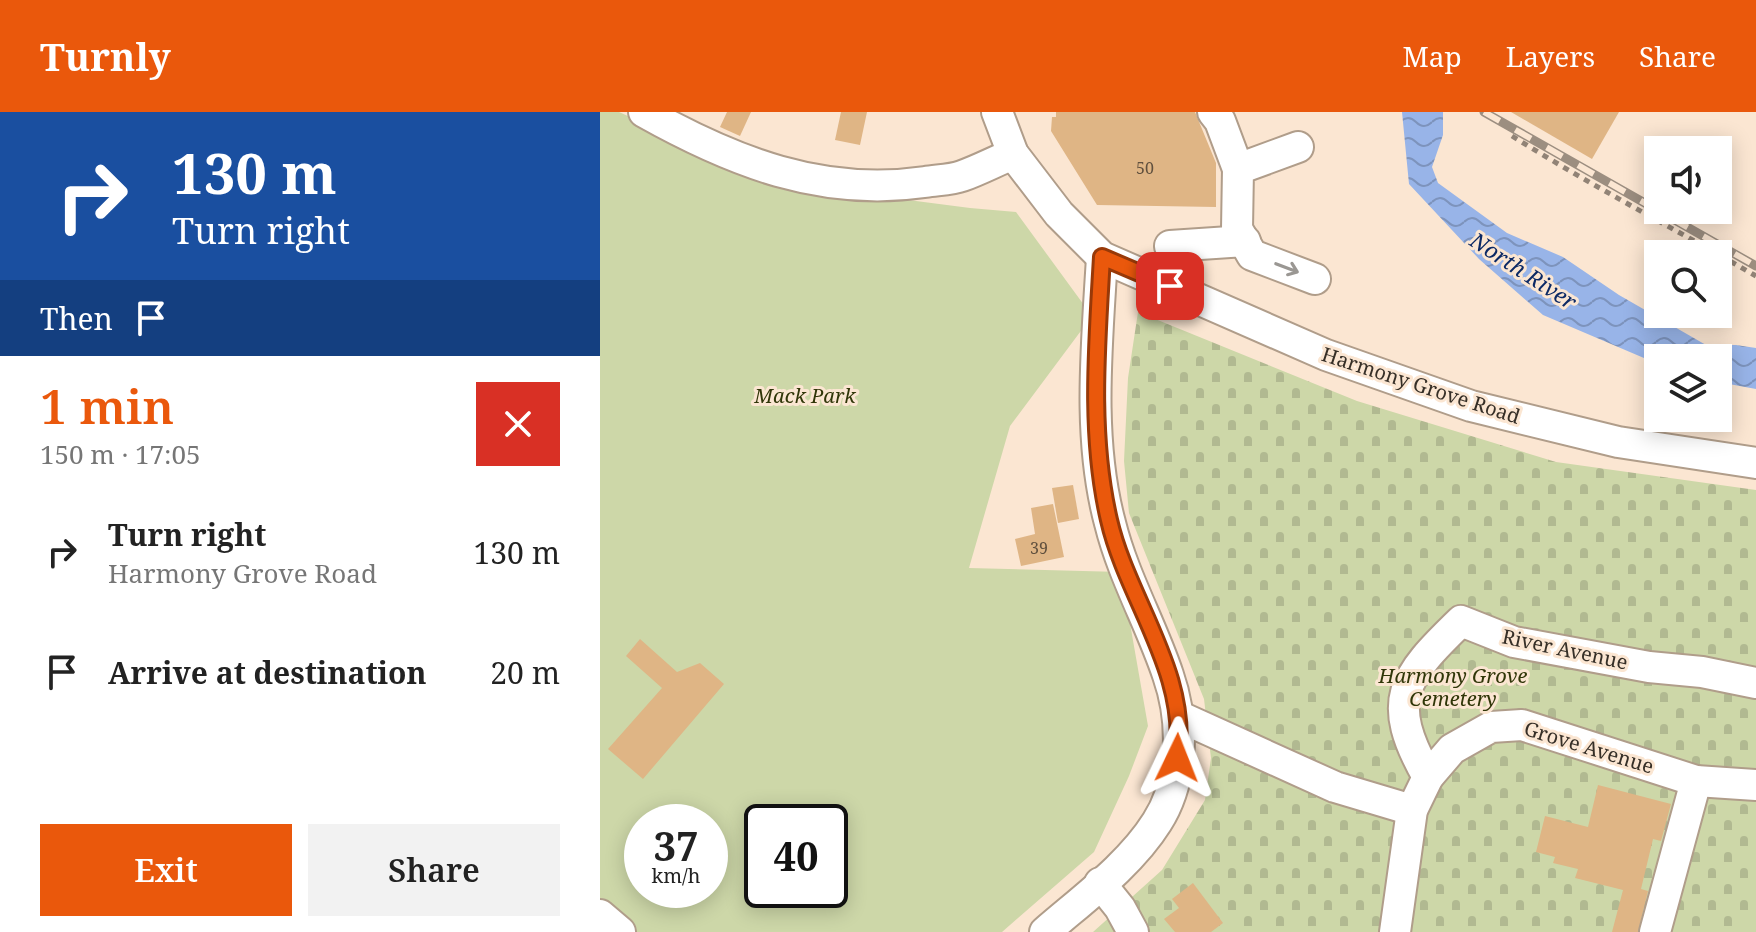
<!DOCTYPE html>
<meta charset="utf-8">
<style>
:root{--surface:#fff;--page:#f2f2f2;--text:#222;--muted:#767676;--accent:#ea580c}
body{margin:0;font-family:"Noto Serif",serif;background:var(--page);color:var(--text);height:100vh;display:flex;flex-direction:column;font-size:30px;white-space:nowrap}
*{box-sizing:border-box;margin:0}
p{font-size:26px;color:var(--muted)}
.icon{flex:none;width:44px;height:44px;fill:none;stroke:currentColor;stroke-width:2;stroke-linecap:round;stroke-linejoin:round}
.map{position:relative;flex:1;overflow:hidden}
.side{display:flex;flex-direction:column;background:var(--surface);width:600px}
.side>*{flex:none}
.guide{background:#1a4fa0;color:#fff;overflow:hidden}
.fabs{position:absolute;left:1044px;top:24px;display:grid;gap:16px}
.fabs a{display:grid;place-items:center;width:88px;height:88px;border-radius:0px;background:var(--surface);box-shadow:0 4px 20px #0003;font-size:40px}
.speed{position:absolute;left:24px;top:692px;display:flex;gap:16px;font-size:40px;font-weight:700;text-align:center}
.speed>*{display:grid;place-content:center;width:104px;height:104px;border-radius:50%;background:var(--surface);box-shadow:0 4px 20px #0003;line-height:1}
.speed small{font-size:20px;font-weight:400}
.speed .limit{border:4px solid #111;border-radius:12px;background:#fff;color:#111}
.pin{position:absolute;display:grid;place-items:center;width:68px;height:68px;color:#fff;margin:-34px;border-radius:16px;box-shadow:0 4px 12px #0006}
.me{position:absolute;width:88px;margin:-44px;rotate:2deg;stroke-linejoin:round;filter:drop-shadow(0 0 6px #0008)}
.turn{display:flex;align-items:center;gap:28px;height:168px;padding:0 40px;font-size:36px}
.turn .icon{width:104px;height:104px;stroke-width:2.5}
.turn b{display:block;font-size:56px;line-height:68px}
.then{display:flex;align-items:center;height:76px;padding:0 40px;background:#0003;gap:16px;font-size:30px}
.round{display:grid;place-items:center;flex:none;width:84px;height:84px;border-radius:0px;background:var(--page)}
.summary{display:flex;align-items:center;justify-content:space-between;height:136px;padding:0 40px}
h1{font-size:48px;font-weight:600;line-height:60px;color:var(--accent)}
.cta{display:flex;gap:16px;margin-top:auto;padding:16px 40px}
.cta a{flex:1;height:92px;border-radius:0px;background:var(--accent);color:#fff;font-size:32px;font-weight:600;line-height:92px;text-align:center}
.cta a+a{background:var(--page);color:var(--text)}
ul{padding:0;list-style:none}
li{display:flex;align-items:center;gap:24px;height:120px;padding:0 40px}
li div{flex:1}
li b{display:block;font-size:30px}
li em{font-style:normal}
header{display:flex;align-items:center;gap:48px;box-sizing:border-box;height:112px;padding:0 40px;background:var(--accent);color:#fff}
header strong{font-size:38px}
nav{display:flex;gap:44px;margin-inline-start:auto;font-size:28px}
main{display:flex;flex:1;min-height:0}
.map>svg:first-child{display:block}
.cemetery{fill:url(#cemetery-stones)}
.park{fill:#cdd7a8;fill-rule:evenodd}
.water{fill:url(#water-waves)}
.building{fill:#dfb585}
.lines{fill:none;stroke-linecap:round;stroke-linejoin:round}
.minor-casing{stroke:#b09d8a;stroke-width:34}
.path{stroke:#918376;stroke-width:5;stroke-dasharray:6 6;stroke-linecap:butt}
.minor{stroke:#fff;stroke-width:30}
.rail-casing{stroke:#9c8e80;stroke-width:9}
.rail{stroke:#fbe6d2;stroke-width:6;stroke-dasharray:18;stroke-linecap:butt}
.oneway{stroke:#9a9793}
.route-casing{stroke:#983908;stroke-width:20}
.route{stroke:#ea580c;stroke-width:14}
.labels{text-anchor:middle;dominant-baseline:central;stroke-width:6;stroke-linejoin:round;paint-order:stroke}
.number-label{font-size:16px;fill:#60503e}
.street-label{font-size:20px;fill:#362f27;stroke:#fbe6d2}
.park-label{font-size:20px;font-style:italic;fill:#303608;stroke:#fbe6d2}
.water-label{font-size:22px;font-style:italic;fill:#0c2965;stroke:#fbe6d2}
</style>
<header>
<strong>Turnly</strong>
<nav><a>Map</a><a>Layers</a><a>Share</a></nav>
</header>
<main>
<section class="side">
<div class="guide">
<div class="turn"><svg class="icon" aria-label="right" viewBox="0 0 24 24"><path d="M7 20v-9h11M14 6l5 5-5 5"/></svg><div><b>130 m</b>Turn right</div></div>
<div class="then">Then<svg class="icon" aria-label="arrive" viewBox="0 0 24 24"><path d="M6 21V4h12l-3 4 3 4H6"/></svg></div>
</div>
<div class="summary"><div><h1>1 min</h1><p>150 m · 17:05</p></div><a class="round" style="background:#d93025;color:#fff"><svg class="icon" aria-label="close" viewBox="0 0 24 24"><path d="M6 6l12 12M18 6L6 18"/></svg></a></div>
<ul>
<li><svg class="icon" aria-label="right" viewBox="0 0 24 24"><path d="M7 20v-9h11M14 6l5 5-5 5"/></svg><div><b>Turn right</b><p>Harmony Grove Road</p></div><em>130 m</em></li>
<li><svg class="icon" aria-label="arrive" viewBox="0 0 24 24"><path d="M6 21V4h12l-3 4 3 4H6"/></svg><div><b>Arrive at destination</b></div><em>20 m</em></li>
</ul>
<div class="cta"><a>Exit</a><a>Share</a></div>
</section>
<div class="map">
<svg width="1156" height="820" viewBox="0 0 1156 820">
<defs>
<pattern id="cemetery-stones" width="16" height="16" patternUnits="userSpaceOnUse" patternTransform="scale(2)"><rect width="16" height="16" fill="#cdd7a8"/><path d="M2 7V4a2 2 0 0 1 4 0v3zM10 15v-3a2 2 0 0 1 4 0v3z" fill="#b1b991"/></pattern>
<pattern id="water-waves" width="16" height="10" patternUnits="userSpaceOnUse" patternTransform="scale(2)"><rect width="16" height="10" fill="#98b4e8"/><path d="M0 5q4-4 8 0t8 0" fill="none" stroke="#7d93bc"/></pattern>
</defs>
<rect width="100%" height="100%" fill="#fbe6d2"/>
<path class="cemetery" d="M538 200 757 289 956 350 1156 378V820H493L562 758 605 688 611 646 604 587 529 401 524 349 528 266Z"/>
<path class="park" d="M0 0H19L177 71 370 96 416 100 492 204 410 314 369 456 521 460 548 614 529 664 494 740 402 820H0ZM42 710H110V778H42ZM162 710H230V778H162Z"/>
<path class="water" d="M802 0H843V23L832 55 838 71 907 121 963 145 1019 183 1106 233H1136L1156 236V277L1118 270V246H1058V252L943 203 879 147 809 72Z"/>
<g class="building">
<path d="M127 0H151L140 24 120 15Z"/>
<path d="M241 0H267L260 33 235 28Z"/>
<path d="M456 0H595L616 51V95L497 93 451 19 452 5H456Z"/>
<path d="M911 0H1019L992 47Z"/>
<path d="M473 373 479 407 458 411 452 376Z"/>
<path d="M453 392 464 445 421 454 415 427 435 422 431 396Z"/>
<path d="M40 527 77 560 100 551 124 572 43 667 8 637 62 576 26 544Z"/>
<path d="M998 673 1071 692 1061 729 1053 727 1041 777 1048 779 1038 820H1012L1023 778 975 766 978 757 953 751 955 745 936 740 945 704 988 715Z"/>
<path d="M593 771 623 811 611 820H575L564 807 579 796 572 787Z"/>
</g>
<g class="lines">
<g class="minor-casing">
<g id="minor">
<path d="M44 0C133 50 222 85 325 70 337 68 351 68 362 64 379 58 396 49 413 42"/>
<path d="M397 0 413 42 459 102 502 145 726 243 871 294 1018 330 1156 351"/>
<path d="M613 0 620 9 638 57"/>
<path d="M698 35 638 57 637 117 652 143 715 167"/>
<path d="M570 134 645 129"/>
<path d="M578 604 735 675 812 698"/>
<path d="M828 665C784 588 803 565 861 509L914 530 1049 555 1102 560 1156 571"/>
<path d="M500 771 520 796 533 820"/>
<path d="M0 803 20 820"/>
<path d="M445 820C483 787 530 753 557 710 584 668 584 609 568 563 551 512 523 464 510 411 487 326 497 232 502 145"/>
<path d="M795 820 812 698 828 665 852 637 891 615 922 613 1096 669 1156 673"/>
<path d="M1055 820 1096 669"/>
</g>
</g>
<path class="path" d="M912 24C992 74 1075 117 1156 164"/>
<use href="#minor" class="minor"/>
<g class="rail-casing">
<path id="rail" d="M884 0 1156 154"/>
</g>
<use href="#rail" class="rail"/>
</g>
<defs><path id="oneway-shaft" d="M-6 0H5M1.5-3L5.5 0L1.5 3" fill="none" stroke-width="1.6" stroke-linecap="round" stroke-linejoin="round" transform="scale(2)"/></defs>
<use class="oneway" href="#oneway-shaft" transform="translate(687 156) rotate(21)"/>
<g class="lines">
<g class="route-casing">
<path id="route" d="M570 174 502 145C497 232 489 322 509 408 527 487 590 562 577 646"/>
</g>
<use href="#route" class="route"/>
</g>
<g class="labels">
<g class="number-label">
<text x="545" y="56">50</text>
<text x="439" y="436">39</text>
</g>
<g class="street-label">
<text transform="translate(821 273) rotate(18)">Harmony Grove Road</text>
<text transform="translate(965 537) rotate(12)">River Avenue</text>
<text transform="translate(989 635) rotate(17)">Grove Avenue</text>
</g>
<g class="park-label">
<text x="205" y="283">Mack Park</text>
<text x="853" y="563">Harmony Grove<tspan x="853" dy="23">Cemetery</tspan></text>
</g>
<g class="water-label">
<text transform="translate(924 158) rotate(33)">North River</text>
</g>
</g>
</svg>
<div class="fabs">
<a><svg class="icon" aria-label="sound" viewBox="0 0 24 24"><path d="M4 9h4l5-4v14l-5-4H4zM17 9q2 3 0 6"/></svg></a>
<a><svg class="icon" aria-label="search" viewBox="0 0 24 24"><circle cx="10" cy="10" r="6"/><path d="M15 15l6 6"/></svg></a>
<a><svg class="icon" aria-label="layers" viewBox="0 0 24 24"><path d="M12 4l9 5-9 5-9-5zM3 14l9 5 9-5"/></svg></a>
</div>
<div class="speed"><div>37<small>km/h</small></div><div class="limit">40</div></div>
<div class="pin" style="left:570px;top:174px;background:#d93025"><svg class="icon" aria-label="arrive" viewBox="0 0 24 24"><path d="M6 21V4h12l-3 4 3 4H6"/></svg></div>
<svg class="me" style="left:577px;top:646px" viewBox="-20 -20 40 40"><path d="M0-17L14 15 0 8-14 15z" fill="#ea580c" stroke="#fff" stroke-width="4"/></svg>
</div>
</main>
